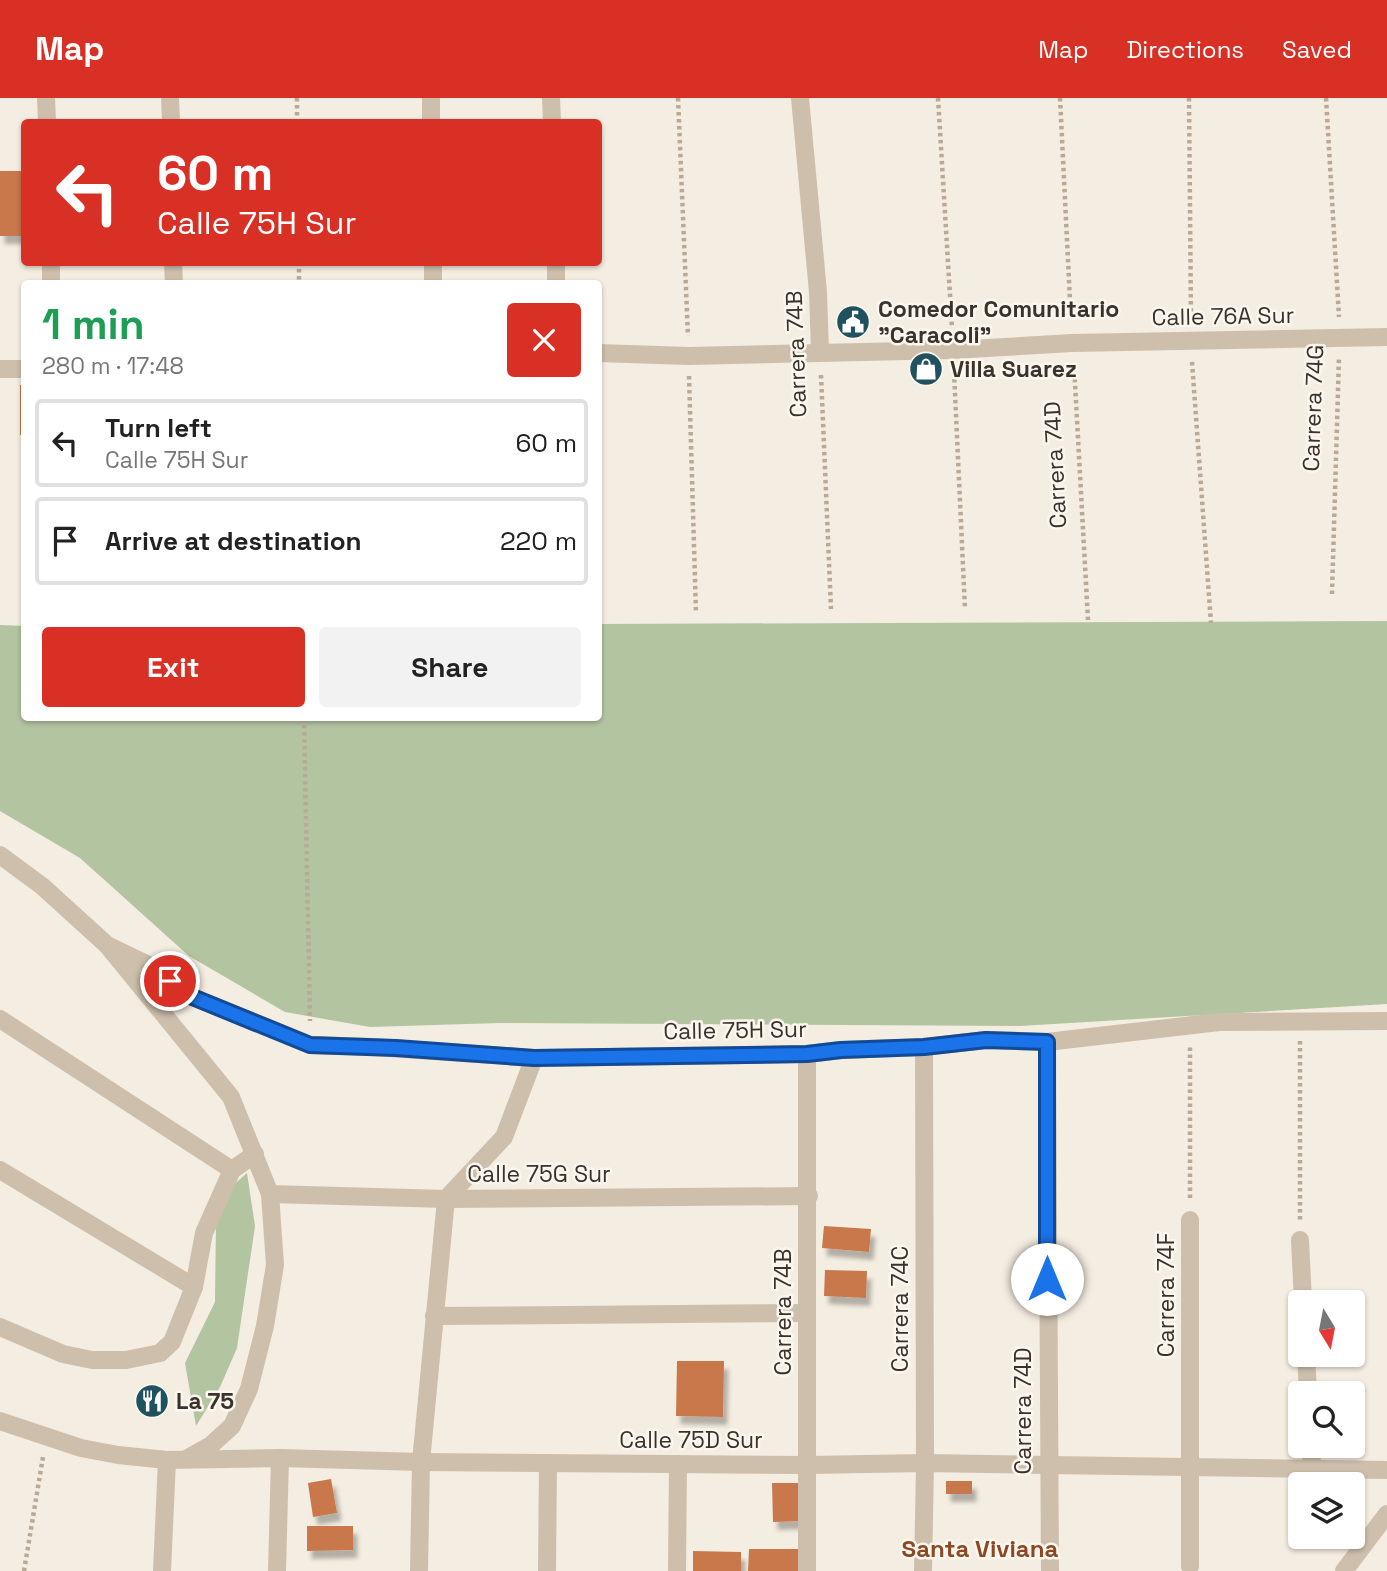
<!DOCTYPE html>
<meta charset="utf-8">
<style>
:root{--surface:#fff;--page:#f2f2f2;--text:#222;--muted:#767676;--line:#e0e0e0;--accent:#d93025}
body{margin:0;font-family:"Space Grotesk",sans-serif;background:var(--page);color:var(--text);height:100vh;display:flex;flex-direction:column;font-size:26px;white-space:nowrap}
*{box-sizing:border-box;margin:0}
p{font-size:23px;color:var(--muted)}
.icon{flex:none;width:38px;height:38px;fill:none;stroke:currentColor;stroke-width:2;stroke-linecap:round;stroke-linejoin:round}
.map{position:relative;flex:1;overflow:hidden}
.sheet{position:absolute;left:21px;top:182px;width:581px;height:441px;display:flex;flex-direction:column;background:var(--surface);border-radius:7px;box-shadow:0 2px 5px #0004}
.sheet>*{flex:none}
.guide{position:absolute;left:21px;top:21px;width:581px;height:147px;border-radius:7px;box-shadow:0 2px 5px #0004;background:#d93025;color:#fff;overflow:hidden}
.needle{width:46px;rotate:170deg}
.tools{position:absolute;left:1288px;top:1192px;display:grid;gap:14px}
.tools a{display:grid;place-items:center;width:77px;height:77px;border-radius:7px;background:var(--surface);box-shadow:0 2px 5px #0004;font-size:35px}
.pin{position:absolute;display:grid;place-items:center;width:60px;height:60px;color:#fff;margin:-30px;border:4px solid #fff;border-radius:50%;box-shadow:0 2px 7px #0007}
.me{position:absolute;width:77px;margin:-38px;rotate:0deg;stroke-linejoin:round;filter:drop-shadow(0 0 5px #0008)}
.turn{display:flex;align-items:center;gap:24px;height:147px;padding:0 21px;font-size:32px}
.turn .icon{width:91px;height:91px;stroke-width:2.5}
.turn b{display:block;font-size:49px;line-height:60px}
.round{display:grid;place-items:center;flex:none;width:74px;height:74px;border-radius:7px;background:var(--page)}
.overview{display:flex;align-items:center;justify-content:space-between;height:119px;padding:0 21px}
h1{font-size:42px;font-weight:700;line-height:52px;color:#1e9e55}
.action{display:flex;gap:14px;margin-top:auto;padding:14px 21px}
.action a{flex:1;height:80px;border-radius:7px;background:var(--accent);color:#fff;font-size:28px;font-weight:700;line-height:80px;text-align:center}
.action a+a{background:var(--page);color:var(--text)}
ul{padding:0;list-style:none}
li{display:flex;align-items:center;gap:21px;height:88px;margin:0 14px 10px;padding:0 7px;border:4px solid var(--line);border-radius:7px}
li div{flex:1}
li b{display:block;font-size:26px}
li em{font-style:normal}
header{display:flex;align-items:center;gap:42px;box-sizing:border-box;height:98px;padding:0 35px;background:var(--accent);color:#fff}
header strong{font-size:33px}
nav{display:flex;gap:38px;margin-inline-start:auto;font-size:24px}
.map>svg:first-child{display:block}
.green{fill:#b3c4a0}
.building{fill:#c8784b;filter:url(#shadow)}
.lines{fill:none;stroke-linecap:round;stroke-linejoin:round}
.path{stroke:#b9a996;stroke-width:4.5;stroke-dasharray:3.5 3.5;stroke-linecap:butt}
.minor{stroke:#cdbfac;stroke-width:18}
.route-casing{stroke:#114b97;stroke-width:18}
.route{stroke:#1a73e8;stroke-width:12}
.labels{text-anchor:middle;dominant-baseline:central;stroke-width:5;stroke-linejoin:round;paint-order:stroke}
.poi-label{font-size:23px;font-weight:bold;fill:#3b322b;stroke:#fbf6ee;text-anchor:start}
.street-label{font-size:23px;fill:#3b322b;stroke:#fbf6ee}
.neighbourhood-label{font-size:24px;font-weight:bold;fill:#8c4822;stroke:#fbf6ee}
</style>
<header>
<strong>Map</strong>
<nav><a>Map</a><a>Directions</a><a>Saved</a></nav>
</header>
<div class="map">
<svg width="1387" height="1473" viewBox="0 0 1387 1473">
<defs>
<filter id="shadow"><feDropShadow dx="4.5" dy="8" stdDeviation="2" flood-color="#0004"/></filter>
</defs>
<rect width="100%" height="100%" fill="#f4ede1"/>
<g class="green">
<path d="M1387 523V906L1020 928 499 925 370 929 285 914 189 858 80 760 0 713V527L24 528V620H598L599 526Z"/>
<path d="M247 1075 255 1128 237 1250 220 1289 196 1328 185 1265 215 1204 216 1123 222 1097Z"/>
</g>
<g class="building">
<rect x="0" y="73" width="24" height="65"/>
<rect x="20" y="287" width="4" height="50"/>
<path d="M824 1128 871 1131 869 1154 822 1150Z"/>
<path d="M825 1172 867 1173 866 1200 824 1198Z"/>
<path d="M677 1263H724L723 1319 676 1318Z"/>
<path d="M331 1381 337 1415 313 1419 308 1385Z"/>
<rect x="946" y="1383" width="26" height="13"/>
<path d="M772 1385H799L800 1423 773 1424Z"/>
<path d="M307 1428H353V1452L307 1453Z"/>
<path d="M749 1451H798V1473H748Z"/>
<path d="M693 1453 741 1454V1473H693Z"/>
</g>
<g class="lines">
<g class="path">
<path d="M297 0V24"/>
<path d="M678 0 688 238"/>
<path d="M938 0 952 230"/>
<path d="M1060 0 1071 223"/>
<path d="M1189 0 1191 221"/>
<path d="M1326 0 1339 219"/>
<path d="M299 164V186"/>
<path d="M1192 264 1211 525"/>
<path d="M1074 267 1088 522"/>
<path d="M954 274 965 511"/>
<path d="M821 277 831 511"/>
<path d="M689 278 696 515"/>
<path d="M1332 496 1339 259"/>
<path d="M304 620 310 923"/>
<path d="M1300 943V1123"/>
<path d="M1190 1100V948"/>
<path d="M24 1473 43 1359"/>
</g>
<g class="minor">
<path d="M46 0 47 24"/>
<path d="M170 0 171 24"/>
<path d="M431 0V24"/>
<path d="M551 0 552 24"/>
<path d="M800 0 818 194 820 254"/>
<path d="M51 164V186"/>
<path d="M173 164 174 186"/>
<path d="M433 164V186"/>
<path d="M556 164V186"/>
<path d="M598 255 689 258 953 252 1072 245 1387 239"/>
<path d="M0 271H24"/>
<path d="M0 757 42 788 107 847 231 999 270 1096 275 1167 265 1228 249 1291 232 1328 211 1347 188 1360"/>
<path d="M107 847 151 868 190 898 310 947 374 949 534 960 807 956 841 952 924 949 986 942 1047 944 1219 924 1387 923"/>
<path d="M0 921 232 1072"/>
<path d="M1047 944 1050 1473"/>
<path d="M807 956V1473"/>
<path d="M0 1072 194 1189"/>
<path d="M270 1096 446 1101 809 1098"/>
<path d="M1300 1142 1303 1204"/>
<path d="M434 1218 807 1215"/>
<path d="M0 1229 63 1256 92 1262H126L160 1255 172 1244 194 1189 204 1135 232 1072 255 1056"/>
<path d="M1306 1256 1308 1295"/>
<path d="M0 1323 81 1350 118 1357 167 1362 280 1360 421 1364 808 1367 925 1365 1387 1372"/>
<path d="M1311 1348 1312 1371"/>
<path d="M1190 1468V1122"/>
<path d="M162 1473 167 1362"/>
<path d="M277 1473 280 1360"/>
<path d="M419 1473 421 1364 446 1101 504 1039 534 960"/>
<path d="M547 1473 548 1365"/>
<path d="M677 1473 678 1366"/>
<path d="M923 1473 925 1365 924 949"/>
<path d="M1344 1473 1387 1416"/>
</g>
</g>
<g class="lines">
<g class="route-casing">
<path id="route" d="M170 883 190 898 310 947 396 950 534 960 807 956 841 952 924 949 986 942 1047 944V1181"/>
</g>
<use href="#route" class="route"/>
</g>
<defs>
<g id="civic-disc" transform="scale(1.75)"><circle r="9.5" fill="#1f525e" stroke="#fbf6ee"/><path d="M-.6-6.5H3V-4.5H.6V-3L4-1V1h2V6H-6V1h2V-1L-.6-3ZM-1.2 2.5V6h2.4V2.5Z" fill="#fff"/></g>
<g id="shop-disc" transform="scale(1.75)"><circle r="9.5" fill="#1f525e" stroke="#fbf6ee"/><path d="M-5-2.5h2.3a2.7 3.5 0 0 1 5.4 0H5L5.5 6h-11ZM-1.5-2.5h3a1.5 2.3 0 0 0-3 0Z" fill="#fff"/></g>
<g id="restaurant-disc" transform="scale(1.75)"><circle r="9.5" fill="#1f525e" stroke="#fbf6ee"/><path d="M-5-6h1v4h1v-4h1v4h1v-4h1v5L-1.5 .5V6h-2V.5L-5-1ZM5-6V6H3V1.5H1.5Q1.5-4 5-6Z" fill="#fff"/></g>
</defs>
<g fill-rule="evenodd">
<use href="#civic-disc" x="853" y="224"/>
<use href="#shop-disc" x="926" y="271"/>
<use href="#restaurant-disc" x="152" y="1303"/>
</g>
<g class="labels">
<g class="poi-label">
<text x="878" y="211">Comedor Comunitario<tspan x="878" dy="26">"Caracoli"</tspan></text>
<text x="950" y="271">Villa Suarez</text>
<text x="176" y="1303">La 75</text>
</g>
<g class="street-label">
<text transform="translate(1223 218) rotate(-1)">Calle 76A Sur</text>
<text transform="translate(796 256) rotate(-92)">Carrera 74B</text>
<text transform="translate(1313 310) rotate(-88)">Carrera 74G</text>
<text transform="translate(1055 367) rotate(-93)">Carrera 74D</text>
<text transform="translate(735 932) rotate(-1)">Calle 75H Sur</text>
<text x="539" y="1076">Calle 75G Sur</text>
<text transform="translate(1166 1197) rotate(-90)">Carrera 74F</text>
<text transform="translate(900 1211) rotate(-90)">Carrera 74C</text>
<text transform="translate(783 1214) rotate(-90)">Carrera 74B</text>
<text transform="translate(1023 1313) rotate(-90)">Carrera 74D</text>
<text x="691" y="1342">Calle 75D Sur</text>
</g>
<g class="neighbourhood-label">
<text x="980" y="1450">Santa Viviana</text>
</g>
</g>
</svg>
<div class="tools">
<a><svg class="needle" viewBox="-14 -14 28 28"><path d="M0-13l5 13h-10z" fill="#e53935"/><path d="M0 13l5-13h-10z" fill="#767676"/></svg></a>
<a><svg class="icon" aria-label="search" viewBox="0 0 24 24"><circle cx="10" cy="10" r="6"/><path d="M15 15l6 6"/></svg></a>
<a><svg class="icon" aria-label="layers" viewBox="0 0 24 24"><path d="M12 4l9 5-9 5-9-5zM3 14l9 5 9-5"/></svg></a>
</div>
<div class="pin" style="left:170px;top:883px;background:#d93025"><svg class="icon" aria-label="arrive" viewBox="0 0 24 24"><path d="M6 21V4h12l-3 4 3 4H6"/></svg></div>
<svg class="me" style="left:1047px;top:1181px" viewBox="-20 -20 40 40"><circle r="19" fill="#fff"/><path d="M0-13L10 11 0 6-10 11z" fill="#1a73e8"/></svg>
<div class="guide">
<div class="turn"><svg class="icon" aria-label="left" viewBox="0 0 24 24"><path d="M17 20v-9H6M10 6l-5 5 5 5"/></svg><div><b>60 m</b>Calle 75H Sur</div></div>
</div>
<section class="sheet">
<div class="overview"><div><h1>1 min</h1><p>280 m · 17:48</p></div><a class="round" style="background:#d93025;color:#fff"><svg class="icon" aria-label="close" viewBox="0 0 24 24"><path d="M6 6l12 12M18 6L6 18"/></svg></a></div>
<ul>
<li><svg class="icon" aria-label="left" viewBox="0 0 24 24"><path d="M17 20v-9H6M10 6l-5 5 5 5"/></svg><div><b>Turn left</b><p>Calle 75H Sur</p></div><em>60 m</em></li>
<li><svg class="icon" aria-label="arrive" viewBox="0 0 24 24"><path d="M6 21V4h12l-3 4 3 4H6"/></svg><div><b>Arrive at destination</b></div><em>220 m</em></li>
</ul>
<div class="action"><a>Exit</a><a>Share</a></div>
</section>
</div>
